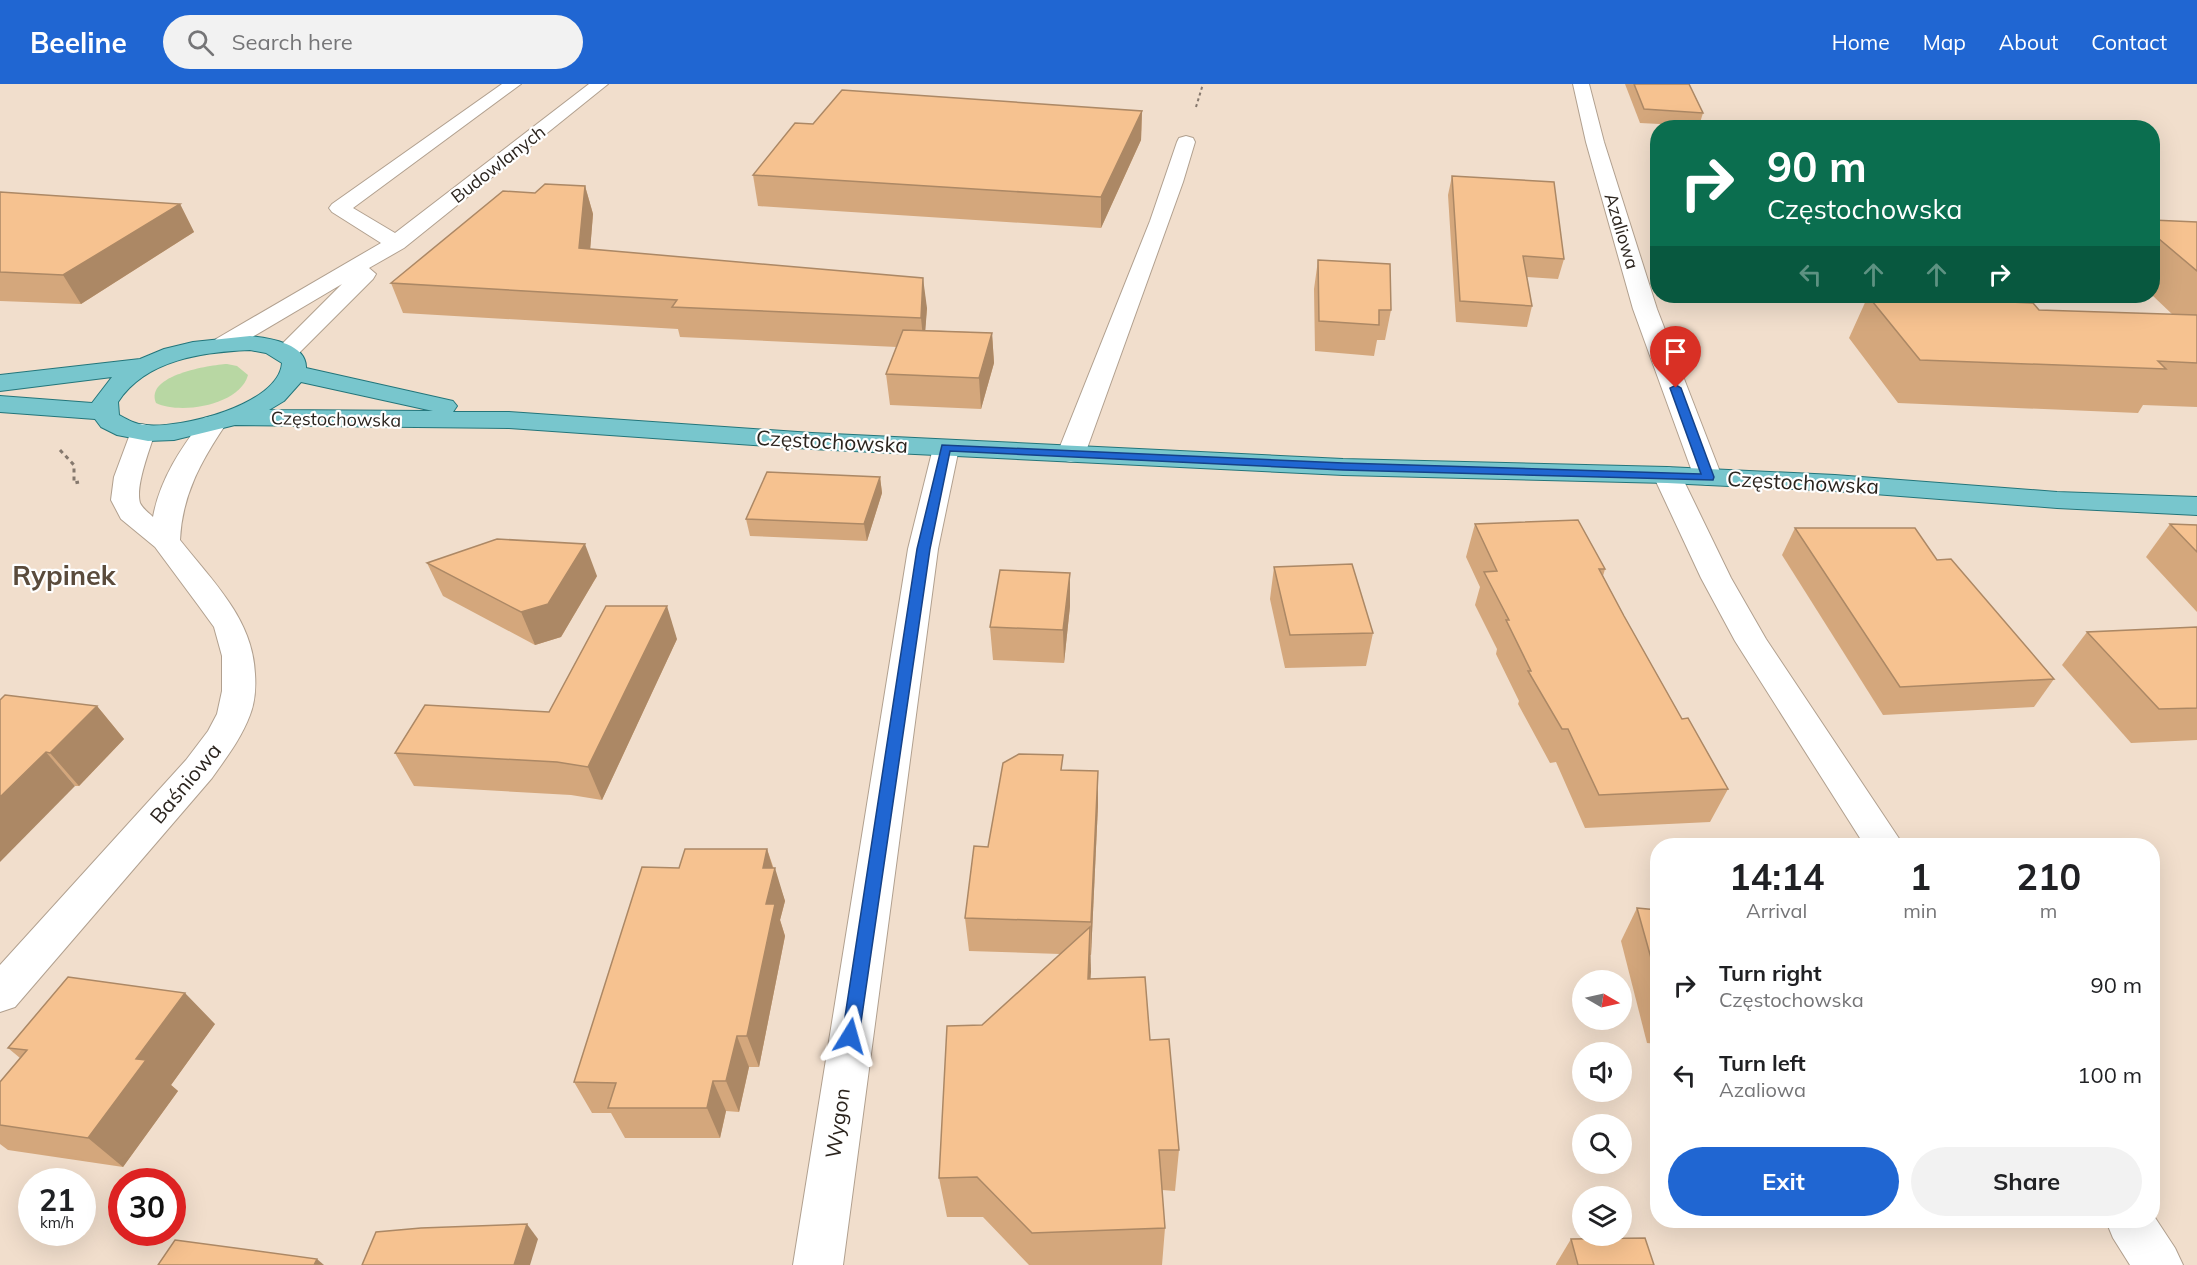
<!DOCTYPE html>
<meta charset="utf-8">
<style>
:root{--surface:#fff;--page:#f2f2f2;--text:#202124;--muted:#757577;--accent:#2066d2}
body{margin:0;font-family:Mulish,sans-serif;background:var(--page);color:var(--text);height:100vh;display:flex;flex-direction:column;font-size:22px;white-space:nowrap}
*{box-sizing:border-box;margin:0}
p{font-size:20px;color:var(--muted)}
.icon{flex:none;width:33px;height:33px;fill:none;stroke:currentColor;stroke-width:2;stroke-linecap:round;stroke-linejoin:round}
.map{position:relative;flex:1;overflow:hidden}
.side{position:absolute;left:1650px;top:754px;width:510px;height:390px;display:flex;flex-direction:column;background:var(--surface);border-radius:24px;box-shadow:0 6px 24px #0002}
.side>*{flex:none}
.hud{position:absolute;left:1650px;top:36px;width:510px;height:183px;border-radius:24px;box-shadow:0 6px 24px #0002;background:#0b6e4f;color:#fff;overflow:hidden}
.needle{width:39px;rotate:99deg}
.controls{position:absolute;left:1572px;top:886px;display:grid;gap:12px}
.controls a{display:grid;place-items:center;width:60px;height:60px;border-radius:50%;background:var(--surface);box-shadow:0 6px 24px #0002;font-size:30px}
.speed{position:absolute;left:18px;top:1084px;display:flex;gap:12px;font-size:30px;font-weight:700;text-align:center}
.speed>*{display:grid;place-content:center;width:78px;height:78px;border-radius:50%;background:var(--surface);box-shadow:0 6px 24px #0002;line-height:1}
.speed small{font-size:15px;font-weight:400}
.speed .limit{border:9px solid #d22;background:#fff;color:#111}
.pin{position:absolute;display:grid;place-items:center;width:51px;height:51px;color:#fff;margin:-62px -26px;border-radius:50% 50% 50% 0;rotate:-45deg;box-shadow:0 0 6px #0007}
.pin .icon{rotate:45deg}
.me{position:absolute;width:66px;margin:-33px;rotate:8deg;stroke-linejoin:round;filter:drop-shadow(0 0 4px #0008)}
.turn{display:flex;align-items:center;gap:21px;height:126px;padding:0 18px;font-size:27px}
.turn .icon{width:78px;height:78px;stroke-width:2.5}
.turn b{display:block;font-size:42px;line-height:51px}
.lanes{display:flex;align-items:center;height:57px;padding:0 18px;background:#0003;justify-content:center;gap:30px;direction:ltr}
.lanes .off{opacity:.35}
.eta{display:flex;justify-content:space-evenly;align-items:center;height:102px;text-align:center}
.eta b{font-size:36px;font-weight:700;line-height:42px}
.primary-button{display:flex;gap:12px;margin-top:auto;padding:12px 18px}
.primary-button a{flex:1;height:69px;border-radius:36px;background:var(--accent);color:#fff;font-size:24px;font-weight:700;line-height:69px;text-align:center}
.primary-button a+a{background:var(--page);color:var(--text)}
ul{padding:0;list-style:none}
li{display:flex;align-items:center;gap:18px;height:90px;padding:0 18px}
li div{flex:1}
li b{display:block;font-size:22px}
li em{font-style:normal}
header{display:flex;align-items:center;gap:36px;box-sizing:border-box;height:84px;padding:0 30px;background:var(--accent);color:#fff}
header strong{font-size:28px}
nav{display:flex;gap:33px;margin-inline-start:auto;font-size:21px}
.search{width:420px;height:54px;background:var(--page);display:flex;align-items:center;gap:15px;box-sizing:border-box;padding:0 21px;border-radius:33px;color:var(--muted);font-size:22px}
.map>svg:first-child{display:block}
.green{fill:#b8d7a3}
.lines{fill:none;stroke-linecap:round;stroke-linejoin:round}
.minor-casing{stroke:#b1a08f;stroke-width:2}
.major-casing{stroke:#23757a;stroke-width:2}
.path-far1{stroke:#85786d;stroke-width:2;stroke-dasharray:3 3;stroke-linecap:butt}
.path{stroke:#85786d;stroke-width:3;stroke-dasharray:4 4;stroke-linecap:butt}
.minor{fill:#fff;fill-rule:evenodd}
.major{fill:#78c6cd;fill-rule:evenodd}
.wall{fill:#d4a77c}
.shaded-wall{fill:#ac8865}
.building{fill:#f6c290;stroke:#ac8865;stroke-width:1.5}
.route{fill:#2066d2;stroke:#154288;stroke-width:1.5}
.labels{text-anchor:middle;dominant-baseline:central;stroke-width:4.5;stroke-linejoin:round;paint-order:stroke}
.far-street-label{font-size:18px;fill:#2b241e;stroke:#fff}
.street-label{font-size:21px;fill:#2b241e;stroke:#fff}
.district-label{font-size:27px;font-weight:bold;fill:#5a4b3c;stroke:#fff}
</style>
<header>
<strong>Beeline</strong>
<div class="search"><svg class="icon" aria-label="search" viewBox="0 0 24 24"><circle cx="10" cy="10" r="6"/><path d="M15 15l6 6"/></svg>Search here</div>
<nav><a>Home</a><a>Map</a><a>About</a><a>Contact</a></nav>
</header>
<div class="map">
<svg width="2197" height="1181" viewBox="0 0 2197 1181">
<rect width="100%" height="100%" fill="#f1decc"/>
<path class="green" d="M227 280 237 282 248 291C240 321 181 331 156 319 144 291 210 281 227 280Z"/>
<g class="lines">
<g class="minor-casing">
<g id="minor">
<path d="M502 0H521L353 124 395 149 589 0H608L404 164 369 184 376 190 373 195 295 273 286 275 277 273 274 268 342 200 232 265 224 267 216 265 212 260 216 255 381 159 332 128 329 124 332 120Z"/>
<path d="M1573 0H1589L1604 58 1657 225 1722 393 1718 399 1708 401 1698 399 1694 393 1633 225 1586 58Z"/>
<path d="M1186 52 1193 54 1195 58 1183 98 1085 370 1081 376 1071 378 1061 376 1057 370 1150 137 1177 58 1179 54Z"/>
<path d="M213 332 222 334 226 340C201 377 182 411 180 456 213 498 253 535 255 590 256 604 255 618 250 631 241 655 226 674 212 694L15 923 0 928V881L186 676 208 647 217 630 222 607V572L214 543 198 521 155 463 121 435 111 416 114 393 133 342 142 340 151 342 155 348C150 365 135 402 140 419 143 425 148 428 153 433 160 395 181 364 204 334Z"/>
<path d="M946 356 955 358 959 364 938 465 843 1181H793L908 465 933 364 937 358Z"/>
<path d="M1667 383 1677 385 1681 391 1731 494 1766 555 1904 762H1865L1735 557 1701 494 1653 391 1657 385Z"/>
<path d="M2152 1129 2175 1164 2183 1181H2130L2113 1154 2106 1137H2152Z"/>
</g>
</g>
<g class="major-casing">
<path id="major" d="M250 252C268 254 307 259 306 284L453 317 457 322 453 328H509L812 349 1343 375 1667 383 1835 391 2057 408 2197 413V431L2057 424 1835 407 1667 399 1343 391 812 365 509 344 235 341 174 356 148 357 117 351 101 343 95 335 0 328V312L92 319 112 293 0 307V291L140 275 164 265 193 258ZM250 266 266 269 282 279C279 321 180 345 145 341 135 340 128 336 119 331L118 318C146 275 204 268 250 266ZM301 298 433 327 269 326 284 317Z"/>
</g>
<path class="path-far1" d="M1196 23 1203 0"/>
<path class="path" d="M60 366 74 381V399L79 398"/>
<use href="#minor" class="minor"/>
<use href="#major" class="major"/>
</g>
<g class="wall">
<path d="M1625 0H1689L1703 29 1699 42 1640 39Z"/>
<path d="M1142 27 1141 56 1101 144 758 122 753 91 813 40Z"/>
<path d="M1452 92 1564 175 1558 195 1527 193 1532 222 1527 243 1456 238 1448 111Z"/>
<path d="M585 102 593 130 590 165 927 224 925 246 992 249 994 279 981 325 890 321 886 290 897 263 680 253 678 245 403 229 391 199 535 109Z"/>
<path d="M0 108 180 120 194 148 81 220 0 217Z"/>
<path d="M2152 136 2197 138V323L2143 321 2138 329 1898 319 1849 254 1868 212 2039 226 2173 231 2152 211Z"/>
<path d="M1318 176 1391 226 1385 256H1377L1374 272 1315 267 1314 205Z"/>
<path d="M880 393 882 409 867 457 750 452 746 435Z"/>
<path d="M1475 440 1605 485 1603 492 1624 532 1682 635 1728 705 1710 738 1585 744 1556 678 1550 679 1518 620 1519 617 1496 570 1497 565 1475 521 1480 503 1466 473Z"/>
<path d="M2170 440 2197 441V528L2146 473Z"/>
<path d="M1795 444 1937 476 2054 595 2034 623 1883 631 1782 471Z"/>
<path d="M427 479 597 492 561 553 535 561 443 512Z"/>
<path d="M1274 483 1373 549 1366 582 1285 584 1270 515Z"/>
<path d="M1070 489V522L1064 579 993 576 990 543Z"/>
<path d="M2197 543V656L2131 659 2062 581 2087 548Z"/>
<path d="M677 555 602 716 571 711 414 702 395 669 549 628Z"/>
<path d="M0 616 97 622 124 655 79 702H75Z"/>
<path d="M1063 686 1098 721 1091 871H1090V894L1150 956 1179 1066 1175 1107 1162 1106 1165 1144 1162 1181H1029L983 1133H947L939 1094 982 941 1060 870 969 867 965 834 988 763Z"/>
<path d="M767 765 785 817 780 836 785 852 759 983H749L739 1028 726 1027 720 1054H625L611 1029H592L574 998 679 784Z"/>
<path d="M1637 824 1658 826V960L1647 959 1621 857Z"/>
<path d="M215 940 171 1001 178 1007 123 1083 8 1066 0 1060V998L20 974 8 964Z"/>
<path d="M1571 1155 1654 1181H1556V1180Z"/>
</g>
<g class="shaded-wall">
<path d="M1142 27 1141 56 1101 144V113Z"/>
<path d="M585 102 593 130 588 193 579 164Z"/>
<path d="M180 120 194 148 81 220 63 191Z"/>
<path d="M923 194 927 224 924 264 921 234Z"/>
<path d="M992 249 994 279 981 325 979 294Z"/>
<path d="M880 393 882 409 867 457 864 440Z"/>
<path d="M585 460 597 492 561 553 535 561 521 528Z"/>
<path d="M1070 489V522L1064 579 1063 546Z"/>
<path d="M667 522 677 555 602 716 588 683Z"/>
<path d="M97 622 124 655 79 702 50 669Z"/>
<path d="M46 668 75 702 0 778V713Z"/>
<path d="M1098 687V721L1091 871V838Z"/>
<path d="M767 765 774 788 775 784 785 817 780 836 785 852 759 983 747 952 766 820 763 784Z"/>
<path d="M1090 843 1091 888 1088 939V895Z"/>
<path d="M185 909 215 940 171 1001 178 1007 123 1083 88 1054 136 975Z"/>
<path d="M737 952 749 983 739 1028 726 997Z"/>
<path d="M713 997 726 1027 720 1054 707 1024Z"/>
<path d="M527 1140 538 1155 530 1181H514Z"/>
<path d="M317 1175 324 1181H314Z"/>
</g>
<g class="building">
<path d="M1634 0H1689L1703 29 1644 25Z"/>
<path d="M842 6 1142 27 1101 113 753 91 795 39 813 40Z"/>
<path d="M1452 92 1554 98 1564 175 1523 172 1532 222 1460 217Z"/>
<path d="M545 100 585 102 579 164 923 194 921 234 672 223 677 216 391 199 503 107 535 109Z"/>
<path d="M0 108 180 120 63 191 0 188Z"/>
<path d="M2152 136 2197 138V187L2152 149Z"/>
<path d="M1318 176 1390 180 1391 226H1379V241L1319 237Z"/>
<path d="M1868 212 2033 219 2039 226 2197 231V279L2158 277 2166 285 1920 276Z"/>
<path d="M903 246 992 249 979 294 886 290Z"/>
<path d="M767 388 880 393 864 440 746 435Z"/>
<path d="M1578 436 1605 485H1599L1624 532 1682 635 1688 634 1728 705 1599 711 1568 645H1562L1528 587H1531L1506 536H1509L1484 488 1497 487 1475 440Z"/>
<path d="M2170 440 2197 441V468Z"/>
<path d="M1795 444H1915L1937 476 1951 475 2054 595 1900 603Z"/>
<path d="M497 455 585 460 548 520 521 528 427 479Z"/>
<path d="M1352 480 1373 549 1290 551 1274 483Z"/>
<path d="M1000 486 1070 489 1063 546 990 543Z"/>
<path d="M606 522H667L588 683 557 678 395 669 425 621 549 628Z"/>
<path d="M2197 543V624L2159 625 2087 548Z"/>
<path d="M5 611 97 622 50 669 46 668 0 713V616Z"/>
<path d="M1019 670 1063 671 1061 686 1098 687 1091 838 965 834 974 762 988 763 1003 679Z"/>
<path d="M685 765H767L763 784H775L766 820H775L747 952H737L726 997H713L707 1024H608L616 999 574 998 642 783 679 784Z"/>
<path d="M1637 824 1658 826V899Z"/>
<path d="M1090 843 1088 895 1145 893 1150 956 1169 955 1179 1066H1159L1165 1144 1032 1149 977 1093 939 1094 947 942 982 941Z"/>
<path d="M68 893 185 909 136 975 146 976 88 1054 0 1041V998L27 966 8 964Z"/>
<path d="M527 1140 514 1181H362L376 1148 421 1144Z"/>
<path d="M1645 1154 1654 1181H1578L1571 1155Z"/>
<path d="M175 1156 317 1175 314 1181H158Z"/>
</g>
<path class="route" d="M1676 301 1681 304 1714 393 1713 396 1343 386 950 367 930 465 859 952 857 957 850 960 844 957 842 952 917 465 942 361 1343 379 1701 390 1670 304Z"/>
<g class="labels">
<g class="far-street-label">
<text transform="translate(498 80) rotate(-38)">Budowlanych</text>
<text transform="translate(1622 147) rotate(73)">Azaliowa</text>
<text transform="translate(336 335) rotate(1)">Częstochowska</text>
</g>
<g class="street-label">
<text transform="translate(832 357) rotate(3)">Częstochowska</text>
<text transform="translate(1803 398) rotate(3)">Częstochowska</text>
<text transform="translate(185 699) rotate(-50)">Baśniowa</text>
<text transform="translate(837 1039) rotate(-82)">Wygon</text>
</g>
<g class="district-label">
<text x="64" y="491">Rypinek</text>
</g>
</g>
</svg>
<div class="controls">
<a><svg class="needle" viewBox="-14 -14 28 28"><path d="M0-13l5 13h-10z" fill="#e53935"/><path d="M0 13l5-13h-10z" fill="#757577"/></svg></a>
<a><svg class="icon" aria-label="sound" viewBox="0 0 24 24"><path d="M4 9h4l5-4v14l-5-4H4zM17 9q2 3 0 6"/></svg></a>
<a><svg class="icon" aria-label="search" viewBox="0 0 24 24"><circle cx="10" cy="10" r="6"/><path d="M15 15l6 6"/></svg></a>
<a><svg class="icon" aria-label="layers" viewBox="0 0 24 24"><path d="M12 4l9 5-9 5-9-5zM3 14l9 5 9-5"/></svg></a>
</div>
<div class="speed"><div>21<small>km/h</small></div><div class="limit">30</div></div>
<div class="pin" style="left:1676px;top:304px;background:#d93025"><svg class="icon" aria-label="arrive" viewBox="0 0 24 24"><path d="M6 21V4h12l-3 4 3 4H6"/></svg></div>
<svg class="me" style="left:850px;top:952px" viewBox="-20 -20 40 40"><path d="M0-17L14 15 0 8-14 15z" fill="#2066d2" stroke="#fff" stroke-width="4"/></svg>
<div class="hud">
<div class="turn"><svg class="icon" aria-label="right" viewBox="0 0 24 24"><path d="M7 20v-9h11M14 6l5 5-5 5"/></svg><div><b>90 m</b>Częstochowska</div></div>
<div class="lanes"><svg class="icon off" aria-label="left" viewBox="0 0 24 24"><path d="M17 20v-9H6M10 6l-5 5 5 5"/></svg><svg class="icon off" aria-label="ahead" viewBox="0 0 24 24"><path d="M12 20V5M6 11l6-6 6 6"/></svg><svg class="icon off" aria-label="ahead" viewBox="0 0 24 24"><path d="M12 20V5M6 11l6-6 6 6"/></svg><svg class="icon" aria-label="right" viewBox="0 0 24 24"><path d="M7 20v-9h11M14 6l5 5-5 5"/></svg></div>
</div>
<section class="side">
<div class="eta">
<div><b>14:14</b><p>Arrival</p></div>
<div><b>1</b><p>min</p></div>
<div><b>210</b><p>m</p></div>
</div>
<ul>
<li><svg class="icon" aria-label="right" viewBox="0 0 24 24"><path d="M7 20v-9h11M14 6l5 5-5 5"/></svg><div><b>Turn right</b><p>Częstochowska</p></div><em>90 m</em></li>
<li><svg class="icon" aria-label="left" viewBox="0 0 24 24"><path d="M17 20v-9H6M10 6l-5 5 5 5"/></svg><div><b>Turn left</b><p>Azaliowa</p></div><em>100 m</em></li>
</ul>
<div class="primary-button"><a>Exit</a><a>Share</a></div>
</section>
</div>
